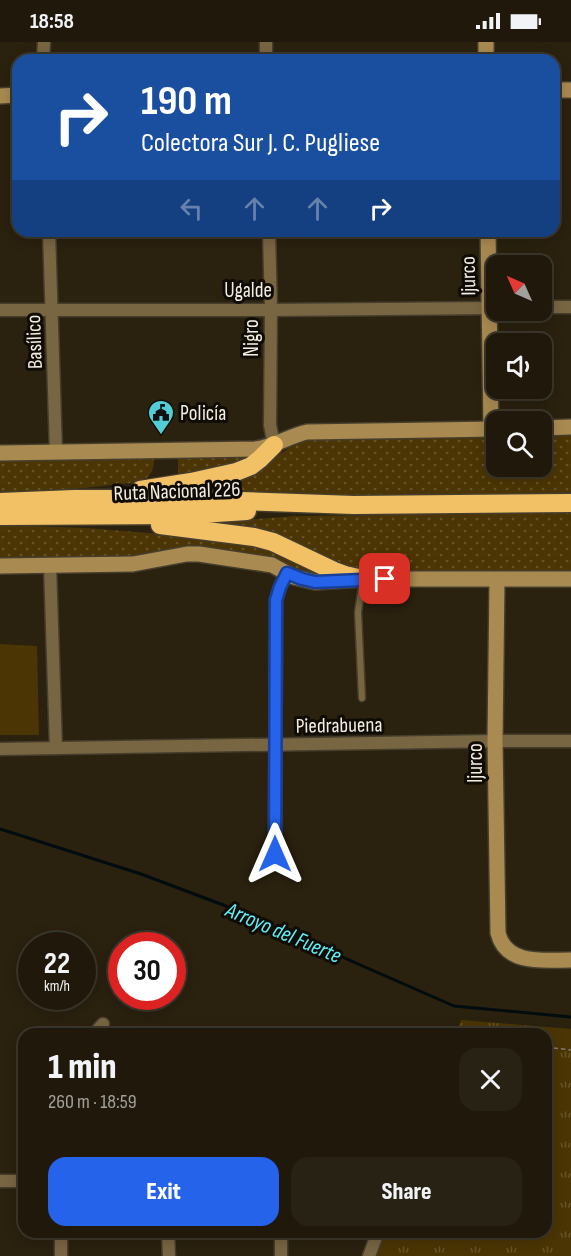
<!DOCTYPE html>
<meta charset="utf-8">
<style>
:root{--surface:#20190b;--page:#282214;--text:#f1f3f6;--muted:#a2a09d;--line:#3d382c;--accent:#2563eb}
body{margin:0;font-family:"Sofia Sans Condensed",sans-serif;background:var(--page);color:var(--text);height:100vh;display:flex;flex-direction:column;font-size:22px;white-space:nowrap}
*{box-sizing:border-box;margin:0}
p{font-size:20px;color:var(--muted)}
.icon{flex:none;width:33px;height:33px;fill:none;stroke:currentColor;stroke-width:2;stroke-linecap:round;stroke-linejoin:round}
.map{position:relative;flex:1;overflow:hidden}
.panel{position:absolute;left:18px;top:986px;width:534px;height:210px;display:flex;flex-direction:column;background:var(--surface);border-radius:18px;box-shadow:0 3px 15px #0003,0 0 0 2px var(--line)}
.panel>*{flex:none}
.top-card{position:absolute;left:12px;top:12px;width:548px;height:183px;border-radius:18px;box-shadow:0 3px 15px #0003,0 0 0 2px var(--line);background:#1a4fa0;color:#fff;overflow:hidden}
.needle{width:39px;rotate:315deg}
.tools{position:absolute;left:486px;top:213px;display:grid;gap:12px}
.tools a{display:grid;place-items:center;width:66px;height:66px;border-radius:12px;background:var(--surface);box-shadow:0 3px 15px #0003,0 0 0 2px var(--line);font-size:30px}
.speed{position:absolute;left:18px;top:890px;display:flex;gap:12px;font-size:30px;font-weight:700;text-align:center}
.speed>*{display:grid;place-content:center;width:78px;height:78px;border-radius:50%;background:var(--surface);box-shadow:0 3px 15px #0003,0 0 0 2px var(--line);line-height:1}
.speed small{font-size:15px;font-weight:400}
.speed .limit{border:9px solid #d22;background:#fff;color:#111}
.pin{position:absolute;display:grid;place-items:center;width:51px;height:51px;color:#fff;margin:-26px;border-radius:12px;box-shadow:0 3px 9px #0006}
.me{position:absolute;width:66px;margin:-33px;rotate:0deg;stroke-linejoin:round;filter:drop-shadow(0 0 4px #0008)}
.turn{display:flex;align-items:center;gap:21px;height:126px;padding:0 30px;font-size:27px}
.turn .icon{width:78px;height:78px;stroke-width:2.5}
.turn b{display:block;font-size:42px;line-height:51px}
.lanes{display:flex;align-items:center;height:57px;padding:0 30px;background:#0003;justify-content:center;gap:30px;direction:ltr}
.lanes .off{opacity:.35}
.round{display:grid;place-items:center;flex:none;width:63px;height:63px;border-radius:18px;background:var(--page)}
.head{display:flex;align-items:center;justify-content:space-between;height:102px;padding:0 30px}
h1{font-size:36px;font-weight:800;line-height:45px}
.button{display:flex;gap:12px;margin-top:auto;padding:12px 30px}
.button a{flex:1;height:69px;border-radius:18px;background:var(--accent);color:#fff;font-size:24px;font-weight:800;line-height:69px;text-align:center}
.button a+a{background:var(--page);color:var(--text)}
.status{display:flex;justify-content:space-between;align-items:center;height:42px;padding:0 30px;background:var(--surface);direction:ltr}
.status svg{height:16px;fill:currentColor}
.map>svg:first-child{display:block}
</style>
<div class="status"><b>18:58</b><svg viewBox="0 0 49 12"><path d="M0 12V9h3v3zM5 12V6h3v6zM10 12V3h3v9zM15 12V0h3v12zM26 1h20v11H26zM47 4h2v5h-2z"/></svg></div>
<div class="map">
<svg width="571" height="1214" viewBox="0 0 571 1214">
<defs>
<pattern id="grass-dots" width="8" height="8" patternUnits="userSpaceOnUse" patternTransform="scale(1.5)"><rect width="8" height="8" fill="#4b3504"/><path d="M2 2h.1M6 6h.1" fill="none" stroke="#665328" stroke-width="1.8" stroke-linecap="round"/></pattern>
<pattern id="park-tufts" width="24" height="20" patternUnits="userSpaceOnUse" patternTransform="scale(1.5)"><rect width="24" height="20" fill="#4b3504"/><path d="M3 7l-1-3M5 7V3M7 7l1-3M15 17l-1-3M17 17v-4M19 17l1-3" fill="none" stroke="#665328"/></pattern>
</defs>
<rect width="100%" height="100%" fill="#2a210f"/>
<!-- grass -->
<g fill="url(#grass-dots)">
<path d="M542,393H571V454L324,455L175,449L258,428L293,403L306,397L496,394V424H542Z"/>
<path d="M251,414L252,418L178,436V416Z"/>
<path d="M154,416C154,429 151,434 140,440L83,446L0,451V417Z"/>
<path d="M571,471V533H375L190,482L296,474Z"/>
<path d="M0,483L86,486L237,498L254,501L322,530L318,535L294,528L286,522L273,516L198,507L140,516L0,518Z"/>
</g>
<!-- park -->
<path fill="url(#park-tufts)" d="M461,978L571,987V1214H375L384,1190H546V992L456,991Z"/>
<!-- pitch -->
<path fill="#4b3504" d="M0,602L37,604L39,693H0Z"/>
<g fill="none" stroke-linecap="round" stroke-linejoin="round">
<!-- stream -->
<path stroke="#000c0d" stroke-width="3" d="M0,787L141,832L226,864L454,964L571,975"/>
<defs>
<path id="lane" d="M362,656L358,570L363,538"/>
<g id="street">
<path d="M266,0V18"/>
<path d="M43,18L44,0"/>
<path d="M49,189L56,410"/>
<path d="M269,189L271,268L270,383L274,403"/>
<path d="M542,265H571"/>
<path d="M0,268H271L496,266"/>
<path d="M50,524L56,706"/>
<path d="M0,707L495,699H571"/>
<path d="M275,812L276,558L280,545L287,531"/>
<path d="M94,992L103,982"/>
<path d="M0,1139H24"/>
<path d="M61,1190V1214"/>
<path d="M168,1190L169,1214"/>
<path d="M281,1190V1214"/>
<path d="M369,1214L378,1190"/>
</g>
<g id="secondary">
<path d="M486,0V18"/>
<path d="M554,48H571"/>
<path d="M0,54L18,53"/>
<path d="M488,189L491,387"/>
<path d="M542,386L571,385"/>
<path d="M0,411L255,407C274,405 289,394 307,390L496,387"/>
<path d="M0,524L133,522L187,512H199L272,523L294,535L315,540L363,537H571"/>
<path d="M497,538L495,699L498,891C506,924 545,918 571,918"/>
</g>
<g id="highway">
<path d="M140,448L191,440L236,430L251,424L260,417L274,403"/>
<path d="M0,460L74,457H184L354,463L571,461"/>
<path d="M0,474L185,473L247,469"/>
<path d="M160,483L254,495L273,500L334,529L345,533L363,537"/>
</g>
</defs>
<!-- lane casing -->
<use href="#lane" stroke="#463e2d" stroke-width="9"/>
<!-- street casing -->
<use href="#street" stroke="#463e2d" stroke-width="15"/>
<!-- secondary casing -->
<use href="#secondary" stroke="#463e2d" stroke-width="18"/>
<!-- highway casing -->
<use href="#highway" stroke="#463e2d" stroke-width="21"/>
<!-- path -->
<path stroke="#837b6c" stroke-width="1.5" stroke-dasharray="4.5 3" stroke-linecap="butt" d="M546,1005L571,1008"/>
<!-- lane -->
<use href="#lane" stroke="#786542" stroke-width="6"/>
<!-- street -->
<use href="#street" stroke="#786542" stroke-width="12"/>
<!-- secondary -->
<use href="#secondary" stroke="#a98a51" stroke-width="15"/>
<!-- highway -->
<use href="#highway" stroke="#f2c165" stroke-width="18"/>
</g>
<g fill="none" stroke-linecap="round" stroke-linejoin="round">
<defs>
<path id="route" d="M275,812L276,558L280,545L287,531L302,537L315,540L385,537"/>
</defs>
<!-- route casing -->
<use href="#route" stroke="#184099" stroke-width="15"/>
<!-- route -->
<use href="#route" stroke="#2563eb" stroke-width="10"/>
</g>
<!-- icons -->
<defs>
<symbol id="civic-pin" viewBox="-11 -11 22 30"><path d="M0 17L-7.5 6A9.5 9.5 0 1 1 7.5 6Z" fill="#52ccd5" stroke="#0f0b05"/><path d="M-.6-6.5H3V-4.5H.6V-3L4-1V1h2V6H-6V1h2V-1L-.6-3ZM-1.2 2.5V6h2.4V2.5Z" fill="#111"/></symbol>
</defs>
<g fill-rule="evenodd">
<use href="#civic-pin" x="146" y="356" width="30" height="40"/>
</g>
<g text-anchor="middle" stroke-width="6" stroke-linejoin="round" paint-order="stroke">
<!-- street labels -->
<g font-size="21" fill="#f4ede2" stroke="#0f0b05">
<text transform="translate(468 234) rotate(-91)" y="7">Ijurco</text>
<text x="248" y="255">Ugalde</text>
<text transform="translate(251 296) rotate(-90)" y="7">Nigro</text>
<text transform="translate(34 300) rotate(-92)" y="7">Basílico</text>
<text transform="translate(177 449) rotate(-2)" y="7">Ruta Nacional 226</text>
<text transform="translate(339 683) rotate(-1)" y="7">Piedrabuena</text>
<text transform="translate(475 721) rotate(-90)" y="7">Ijurco</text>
</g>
<!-- poi labels -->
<g font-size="21" fill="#f4ede2" stroke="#0f0b05" text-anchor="start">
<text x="180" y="378">Policía</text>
</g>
<!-- water labels -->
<g font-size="22" font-style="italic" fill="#60f0fb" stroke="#0f0b05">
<text transform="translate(284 890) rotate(23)" y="8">Arroyo del Fuerte</text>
</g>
</g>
</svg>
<div class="tools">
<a><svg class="needle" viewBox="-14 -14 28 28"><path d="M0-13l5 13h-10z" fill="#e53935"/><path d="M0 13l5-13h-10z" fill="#a2a09d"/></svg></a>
<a><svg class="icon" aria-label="sound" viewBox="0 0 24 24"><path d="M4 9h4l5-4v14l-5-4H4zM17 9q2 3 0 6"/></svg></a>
<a><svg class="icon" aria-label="search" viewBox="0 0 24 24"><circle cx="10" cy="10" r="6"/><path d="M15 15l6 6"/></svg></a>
</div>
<div class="speed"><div>22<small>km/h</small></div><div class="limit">30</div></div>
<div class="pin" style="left:385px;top:537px;background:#d93025"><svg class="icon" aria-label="arrive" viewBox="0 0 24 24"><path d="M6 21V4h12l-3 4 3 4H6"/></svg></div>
<svg class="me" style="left:275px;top:812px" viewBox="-20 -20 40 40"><path d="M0-17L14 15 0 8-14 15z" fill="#2563eb" stroke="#fff" stroke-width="4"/></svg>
<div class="top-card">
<div class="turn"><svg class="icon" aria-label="right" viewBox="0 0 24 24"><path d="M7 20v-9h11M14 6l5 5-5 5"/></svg><div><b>190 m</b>Colectora Sur J. C. Pugliese</div></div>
<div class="lanes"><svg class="icon off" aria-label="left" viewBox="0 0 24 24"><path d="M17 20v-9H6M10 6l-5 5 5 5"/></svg><svg class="icon off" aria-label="ahead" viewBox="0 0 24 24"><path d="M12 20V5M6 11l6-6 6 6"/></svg><svg class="icon off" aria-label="ahead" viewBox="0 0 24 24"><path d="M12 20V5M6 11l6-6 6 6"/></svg><svg class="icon" aria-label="right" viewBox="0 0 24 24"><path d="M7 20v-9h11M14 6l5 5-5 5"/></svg></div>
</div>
<section class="panel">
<div class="head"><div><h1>1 min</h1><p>260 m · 18:59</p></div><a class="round"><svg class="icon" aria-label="close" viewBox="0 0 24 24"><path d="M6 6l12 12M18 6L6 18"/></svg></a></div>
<div class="button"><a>Exit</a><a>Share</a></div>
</section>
</div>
